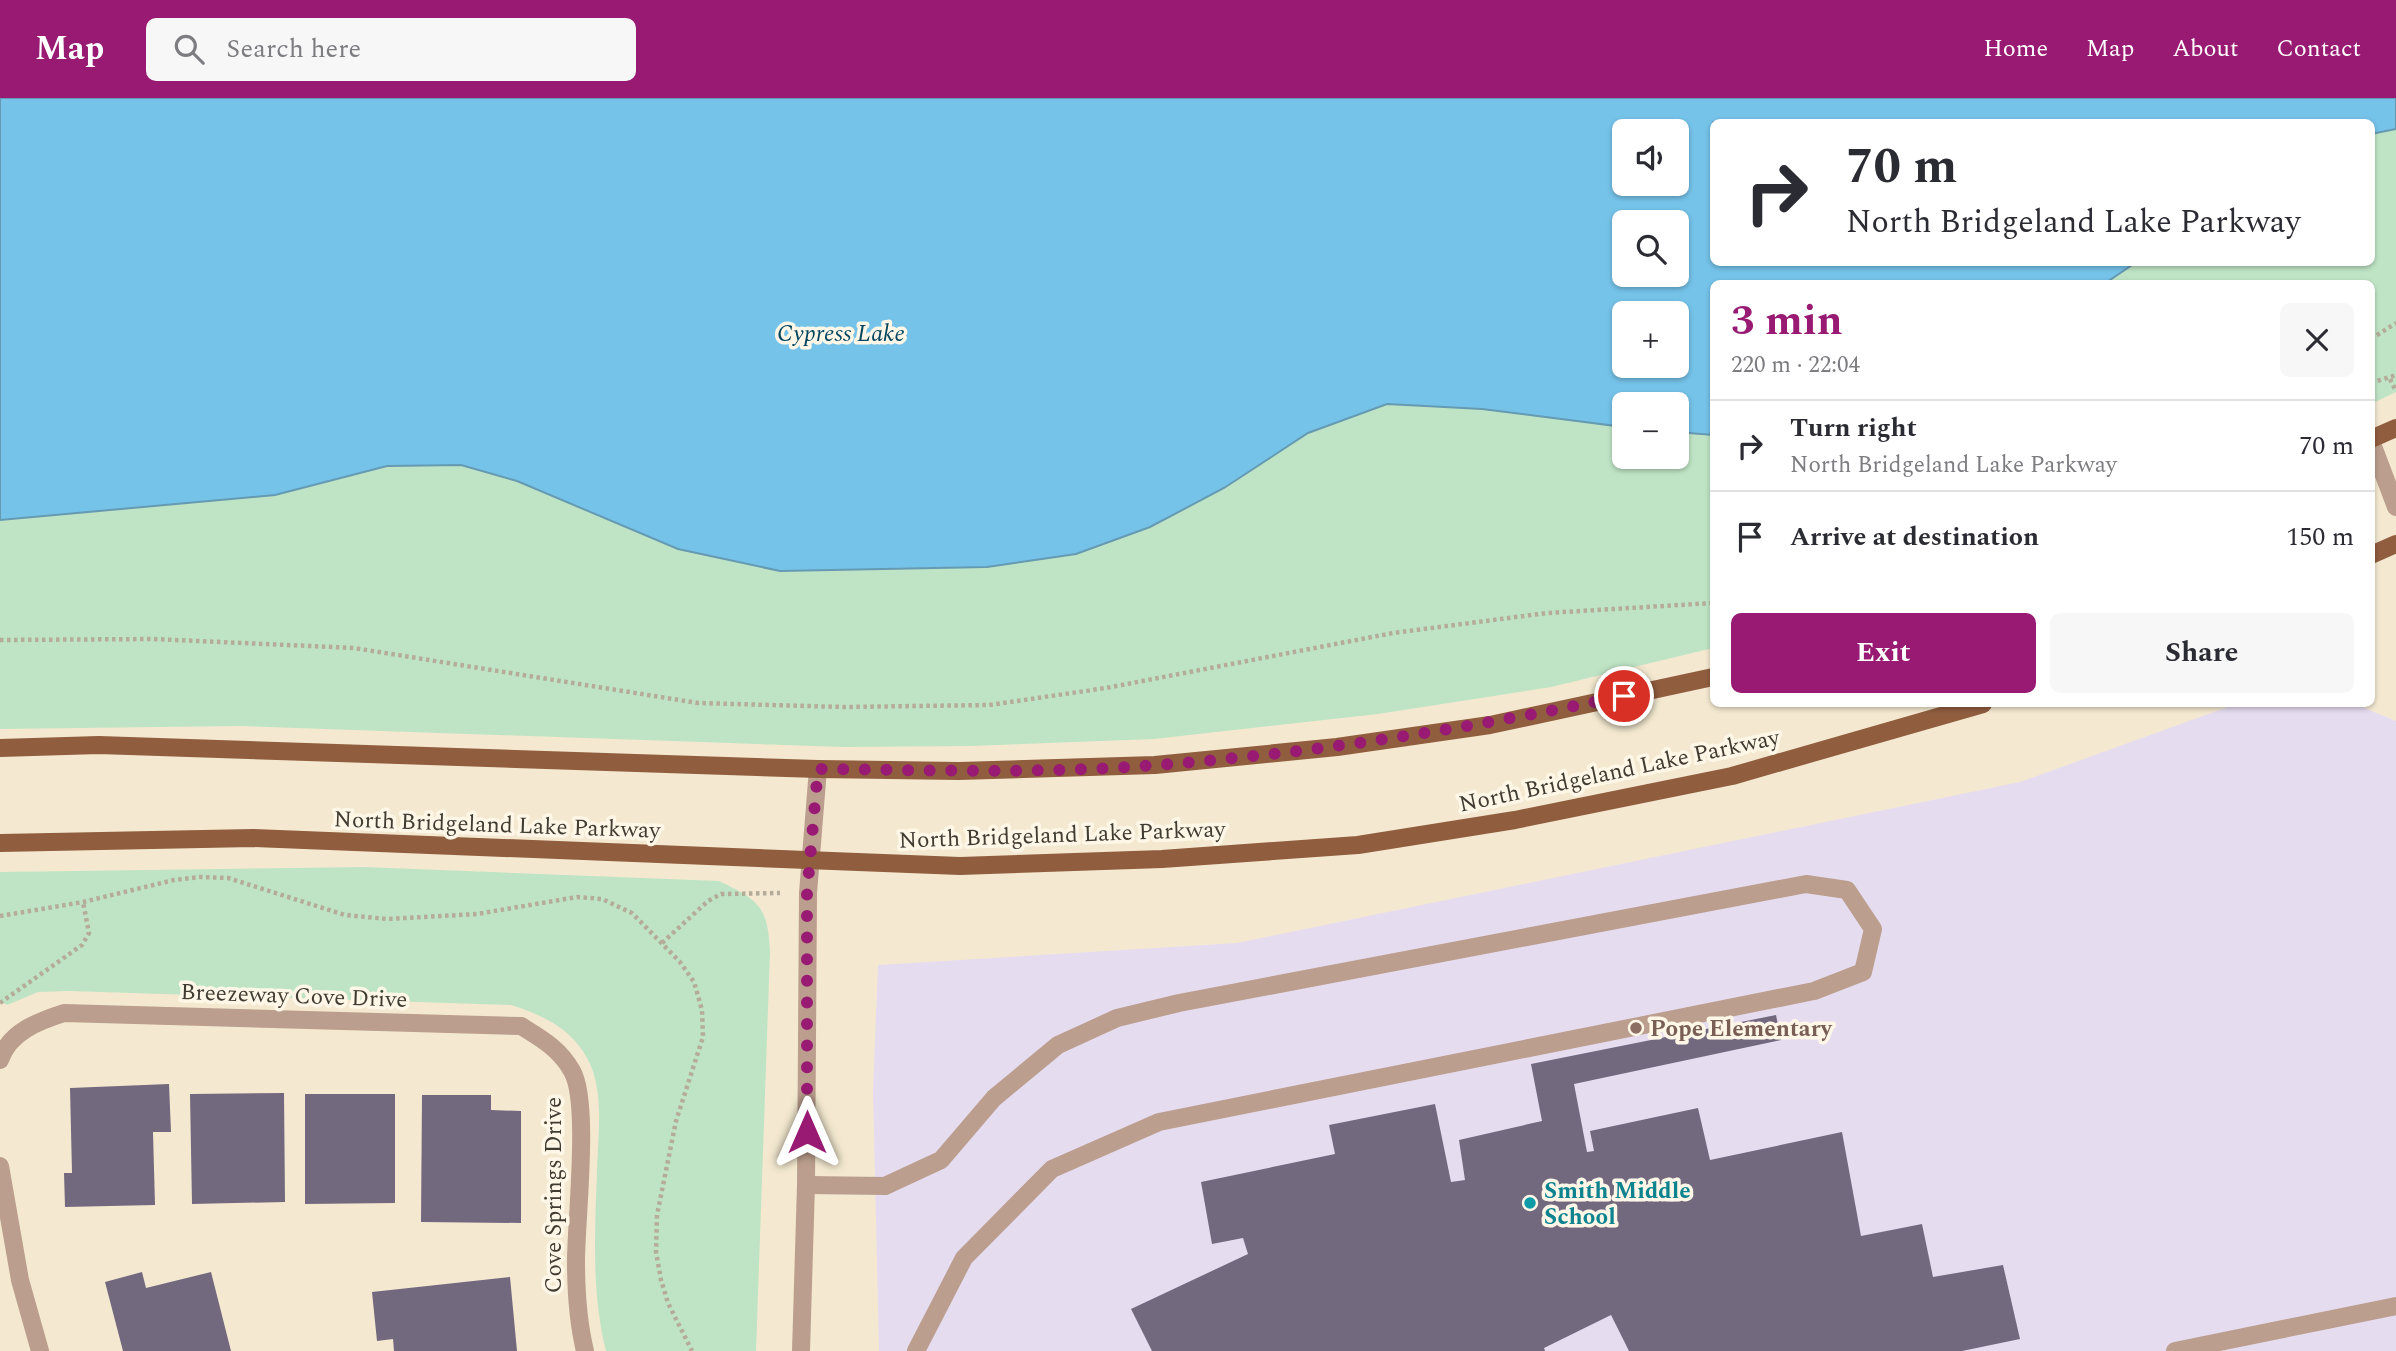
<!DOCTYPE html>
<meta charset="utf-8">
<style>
:root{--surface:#fff;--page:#f7f7f7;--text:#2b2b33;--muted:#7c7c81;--line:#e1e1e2;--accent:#981a72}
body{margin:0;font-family:Spectral,serif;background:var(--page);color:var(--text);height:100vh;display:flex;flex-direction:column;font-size:26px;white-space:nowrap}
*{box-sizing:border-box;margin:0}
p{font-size:23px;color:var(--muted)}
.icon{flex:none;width:38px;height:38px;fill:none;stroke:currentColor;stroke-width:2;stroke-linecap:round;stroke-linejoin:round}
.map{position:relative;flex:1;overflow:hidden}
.drawer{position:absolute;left:1710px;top:182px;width:665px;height:427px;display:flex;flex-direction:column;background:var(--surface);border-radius:10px;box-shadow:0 2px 5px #0004}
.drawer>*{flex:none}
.guide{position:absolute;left:1710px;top:21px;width:665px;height:147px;border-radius:10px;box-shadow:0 2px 5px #0004;background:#fff;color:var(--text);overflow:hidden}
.tools{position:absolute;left:1612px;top:21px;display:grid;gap:14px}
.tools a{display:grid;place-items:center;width:77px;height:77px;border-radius:10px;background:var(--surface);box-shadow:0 2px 5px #0004;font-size:35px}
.pin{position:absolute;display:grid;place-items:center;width:60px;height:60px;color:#fff;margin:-30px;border:4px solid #fff;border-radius:50%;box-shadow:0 2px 7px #0007}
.me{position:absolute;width:77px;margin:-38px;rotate:0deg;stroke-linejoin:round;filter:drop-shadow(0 0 5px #0008)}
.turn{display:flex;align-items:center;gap:24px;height:147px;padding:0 21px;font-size:32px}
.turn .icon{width:91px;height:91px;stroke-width:2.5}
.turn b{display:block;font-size:49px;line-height:60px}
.round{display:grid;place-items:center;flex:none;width:74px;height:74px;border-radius:10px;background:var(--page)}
.headline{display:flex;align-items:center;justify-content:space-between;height:119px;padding:0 21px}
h1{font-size:42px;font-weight:700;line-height:52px;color:var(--accent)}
.primary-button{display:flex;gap:14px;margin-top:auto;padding:14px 21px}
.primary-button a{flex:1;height:80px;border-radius:10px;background:var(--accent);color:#fff;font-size:28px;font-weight:700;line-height:80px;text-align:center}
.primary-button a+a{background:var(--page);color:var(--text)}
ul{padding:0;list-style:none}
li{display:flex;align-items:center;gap:21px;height:91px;padding:0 21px;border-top:2px solid var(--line)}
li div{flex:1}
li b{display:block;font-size:26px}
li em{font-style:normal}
header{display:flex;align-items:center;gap:42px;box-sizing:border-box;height:98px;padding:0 35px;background:var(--accent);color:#fff}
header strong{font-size:33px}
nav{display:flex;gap:38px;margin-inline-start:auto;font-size:24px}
.search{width:490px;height:63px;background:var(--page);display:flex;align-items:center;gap:18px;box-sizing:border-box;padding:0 24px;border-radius:10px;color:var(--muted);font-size:26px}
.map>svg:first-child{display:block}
</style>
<header>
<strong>Map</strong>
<div class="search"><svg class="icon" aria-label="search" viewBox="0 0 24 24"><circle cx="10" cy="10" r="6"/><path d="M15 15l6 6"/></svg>Search here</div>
<nav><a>Home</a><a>Map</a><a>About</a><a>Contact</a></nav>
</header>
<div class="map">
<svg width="2396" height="1253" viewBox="0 0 2396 1253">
<rect width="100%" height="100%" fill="#f4e9d0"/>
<!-- education -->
<path fill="#e6dcf0" d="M2236,606H2355L2396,623V1253H879L873,993L878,867L1237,845L2020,684Z"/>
<!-- green -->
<g fill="#bfe4c5">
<path d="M2396,31V294L2371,306V186H2104L2135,165L2371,164V36Z"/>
<path d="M1387,306L1482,311L1624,329V359H1676L1677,334L1713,337V550L1551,589L1378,616L1154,641L971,648L844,649L240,628L0,631V422L275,397L387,368L461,367L517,383L678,450L780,473L987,469L1224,390L1308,335Z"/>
<path d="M364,769L719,783C758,802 768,807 770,854L756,1253H606C591,1194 595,1132 597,1072C598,1037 604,998 590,966C575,932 543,917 511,907L69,893L38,894L7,907L0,903V774Z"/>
</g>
<!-- water -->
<path fill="#75c3e9" stroke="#659ab2" stroke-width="2" fill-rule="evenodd" d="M0,0H2396V31L2371,36V24H1713V164L2135,165L2104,186H1713V337L1677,334L1676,306H1624V329L1482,311L1387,306L1308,335L1224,390L1150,429L1076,456L987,469L780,473L678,451L517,383L461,367L387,368L275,397L0,422ZM1624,33H1676V86H1624ZM1624,124H1676V177H1624ZM1624,215H1676V268H1624Z"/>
<!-- building -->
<g fill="#72697f">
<path d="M1776,917L1781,942L1574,986L1587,1054L1594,1053L1590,1033L1698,1010L1710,1062L1842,1034L1861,1138L1922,1126L1933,1179L2003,1167L2020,1241L1962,1253H1629L1611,1217L1544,1250L1545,1253H1152L1131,1211L1248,1156L1243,1140L1212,1146L1201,1084L1335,1056L1329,1027L1435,1006L1451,1084L1465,1082L1459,1042L1542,1023L1531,966Z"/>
<path d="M169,986L171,1034H153L155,1107L65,1109L64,1075H72L70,990Z"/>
<path d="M284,995L285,1104L192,1106L190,996Z"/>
<path d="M305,996H395V1105L305,1106Z"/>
<path d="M422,997H491V1012L521,1013V1125L421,1124Z"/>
<path d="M142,1174L146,1190L211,1174L231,1253H123L105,1184Z"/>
<path d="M510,1179L517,1253H394L393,1241L377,1243L372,1194Z"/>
</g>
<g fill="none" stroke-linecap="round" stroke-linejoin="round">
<!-- path -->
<g stroke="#b4ab98" stroke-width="4.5" stroke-dasharray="3.5 3.5" stroke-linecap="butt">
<path d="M2371,241L2396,225"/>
<path d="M2390,281L2396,293"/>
<path d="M2371,285L2396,277"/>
<path d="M0,542L153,541L354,550L698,605L844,609L989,607L1106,590L1393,535L1547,515L1713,505"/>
<path d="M0,818L83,804L174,782L200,779L228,780L345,817L387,821L477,816L577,799L602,801L632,815L680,864L694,884L702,912L703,939L676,1023L657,1117L656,1154L661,1182L668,1205L692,1253"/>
<path d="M662,845L708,803L721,796L780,795"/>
<path d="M0,905L82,847L89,835L83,804"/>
</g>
<!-- minor -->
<g stroke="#bb9e8d" stroke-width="18">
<path d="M2371,343L2396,409"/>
<path d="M0,962C9,934 39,923 64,915L521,928C542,941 560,951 572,973C590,1004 576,1122 576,1163C576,1193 578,1224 585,1253"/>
<path d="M0,1068L20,1182L40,1253"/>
<path d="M806,1087L885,1088L941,1062L994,1000L1058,947L1117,920L1179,905L1806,786L1847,792L1873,831L1863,874L1814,893L1159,1024L1052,1071L964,1160L916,1253"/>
<path d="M801,1253L806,1087L808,795L818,671"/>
<path d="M2175,1253L2396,1208"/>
</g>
<!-- major -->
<g stroke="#905d3f" stroke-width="18">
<path d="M2371,341L2396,330"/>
<path d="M2371,457L2396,446"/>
<path d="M0,650L99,647L818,671L959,673L1155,667L1337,649L1490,627L1713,579"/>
<path d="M0,745L253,740L960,768L1162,761L1358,747L1515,722L1732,678L1983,606"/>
</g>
</g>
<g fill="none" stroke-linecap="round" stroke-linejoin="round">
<!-- route -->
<path stroke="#981a72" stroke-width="12" stroke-dasharray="0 21.6" d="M807,1034V795L818,671C930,672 1045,676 1157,667C1315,655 1470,630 1624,598"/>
</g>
<!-- markers -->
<circle fill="#8d6e63" stroke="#fef7e8" stroke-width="2.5" cx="1636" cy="930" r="7"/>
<circle fill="#0f9aa8" stroke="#fef7e8" stroke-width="2.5" cx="1530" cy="1105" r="7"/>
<g text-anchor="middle" stroke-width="7" stroke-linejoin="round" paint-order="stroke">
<!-- street labels -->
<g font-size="23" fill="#413c32" stroke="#fef7e8">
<text transform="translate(1619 672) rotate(-12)" y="8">North Bridgeland Lake Parkway</text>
<text transform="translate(497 726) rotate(2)" y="8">North Bridgeland Lake Parkway</text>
<text transform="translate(1062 736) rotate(-2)" y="8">North Bridgeland Lake Parkway</text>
<text transform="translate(294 897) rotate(2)" y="8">Breezeway Cove Drive</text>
<text transform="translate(553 1097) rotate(-90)" y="8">Cove Springs Drive</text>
</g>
<!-- education labels -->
<g font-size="23" font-weight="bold" fill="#785e54" stroke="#fef7e8" text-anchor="start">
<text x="1650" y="938">Pope Elementary</text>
</g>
<!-- culture labels -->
<g font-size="23" font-weight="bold" fill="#0d838f" stroke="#fef7e8" text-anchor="start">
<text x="1544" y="1100">Smith Middle<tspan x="1544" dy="26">School</tspan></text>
</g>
<!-- water labels -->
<g font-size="24" font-style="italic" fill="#00455f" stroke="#fef7e8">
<text x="841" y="243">Cypress Lake</text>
</g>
</g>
</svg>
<div class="tools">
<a><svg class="icon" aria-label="sound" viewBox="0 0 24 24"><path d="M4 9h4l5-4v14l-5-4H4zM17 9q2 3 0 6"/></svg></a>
<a><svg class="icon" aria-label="search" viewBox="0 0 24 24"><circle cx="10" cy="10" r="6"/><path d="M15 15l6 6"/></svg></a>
<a>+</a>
<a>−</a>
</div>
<div class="pin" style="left:1624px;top:598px;background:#d93025"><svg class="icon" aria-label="arrive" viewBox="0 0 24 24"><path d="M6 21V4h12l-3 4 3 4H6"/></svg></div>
<svg class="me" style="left:807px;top:1034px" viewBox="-20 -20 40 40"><path d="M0-17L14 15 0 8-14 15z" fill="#981a72" stroke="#fff" stroke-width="4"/></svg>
<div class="guide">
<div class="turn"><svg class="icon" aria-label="right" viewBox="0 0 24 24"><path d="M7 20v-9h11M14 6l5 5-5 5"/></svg><div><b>70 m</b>North Bridgeland Lake Parkway</div></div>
</div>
<section class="drawer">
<div class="headline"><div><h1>3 min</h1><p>220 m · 22:04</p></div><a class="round"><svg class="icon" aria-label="close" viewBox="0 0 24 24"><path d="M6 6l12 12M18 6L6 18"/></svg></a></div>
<ul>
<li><svg class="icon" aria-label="right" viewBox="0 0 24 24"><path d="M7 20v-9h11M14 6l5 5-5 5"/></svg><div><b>Turn right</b><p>North Bridgeland Lake Parkway</p></div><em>70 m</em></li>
<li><svg class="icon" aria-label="arrive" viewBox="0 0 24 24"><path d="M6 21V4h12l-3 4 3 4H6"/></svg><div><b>Arrive at destination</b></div><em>150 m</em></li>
</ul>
<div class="primary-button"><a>Exit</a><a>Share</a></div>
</section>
</div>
